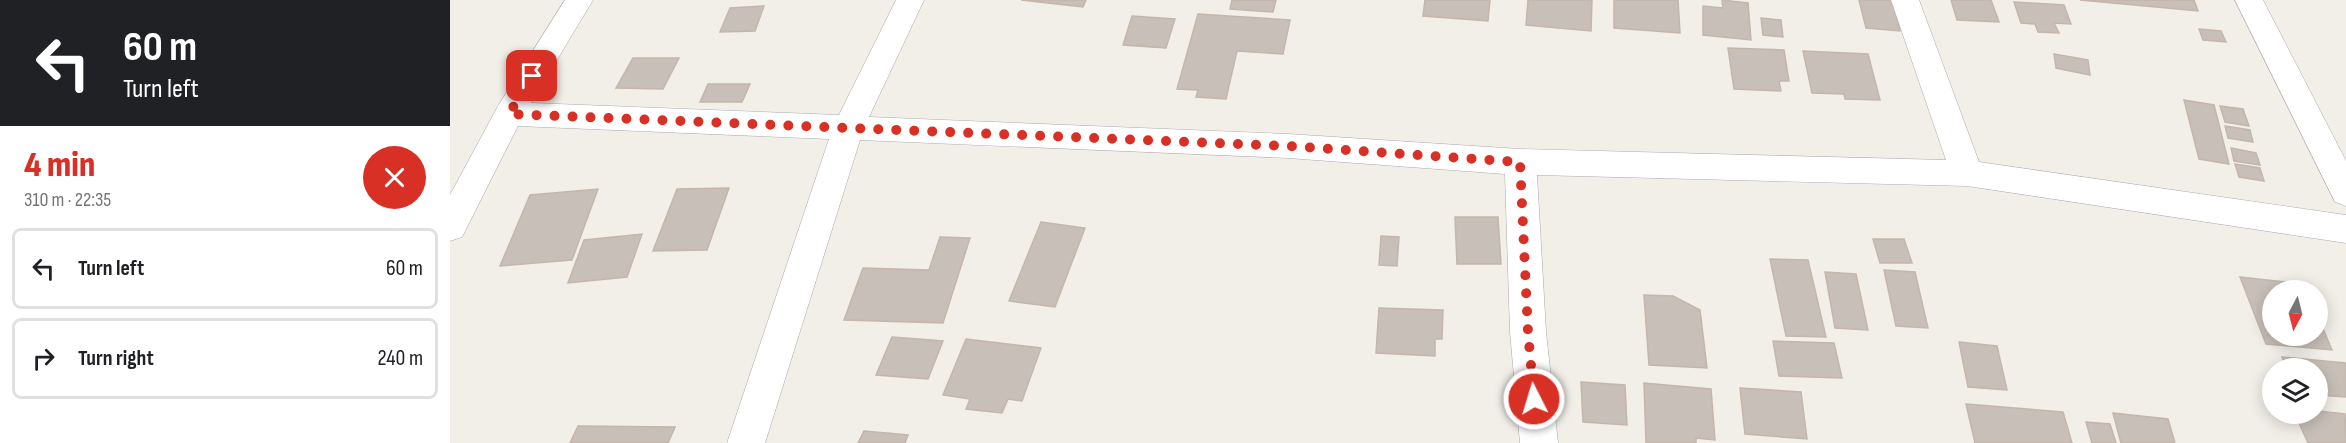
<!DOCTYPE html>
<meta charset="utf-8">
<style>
:root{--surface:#fff;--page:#f2f2f2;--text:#202124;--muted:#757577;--line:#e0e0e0;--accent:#d93025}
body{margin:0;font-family:"Sofia Sans Condensed",sans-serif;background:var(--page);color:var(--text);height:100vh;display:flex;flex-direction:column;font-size:22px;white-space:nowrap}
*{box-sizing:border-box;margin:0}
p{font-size:20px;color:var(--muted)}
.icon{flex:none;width:33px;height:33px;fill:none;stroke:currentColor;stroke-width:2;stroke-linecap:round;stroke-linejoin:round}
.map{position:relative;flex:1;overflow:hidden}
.details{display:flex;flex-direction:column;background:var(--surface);width:450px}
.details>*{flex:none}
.top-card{background:#202124;color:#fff;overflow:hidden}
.needle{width:39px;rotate:187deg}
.fabs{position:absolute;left:1812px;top:280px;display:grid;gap:12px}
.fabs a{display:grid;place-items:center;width:66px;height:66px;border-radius:50%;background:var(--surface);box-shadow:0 3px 15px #0003;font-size:30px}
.pin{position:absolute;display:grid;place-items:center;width:51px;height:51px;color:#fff;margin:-26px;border-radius:12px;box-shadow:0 3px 9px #0006}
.me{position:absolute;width:66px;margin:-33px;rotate:355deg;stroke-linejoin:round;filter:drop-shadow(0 0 4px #0008)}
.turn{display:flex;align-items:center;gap:21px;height:126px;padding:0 24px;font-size:27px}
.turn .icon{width:78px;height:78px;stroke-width:2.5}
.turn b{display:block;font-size:42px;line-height:51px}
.round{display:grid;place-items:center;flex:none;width:63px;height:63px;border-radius:32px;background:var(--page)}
.headline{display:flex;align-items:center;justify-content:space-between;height:102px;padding:0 24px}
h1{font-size:36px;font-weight:800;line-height:45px;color:var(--accent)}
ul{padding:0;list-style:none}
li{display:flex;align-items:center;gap:18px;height:81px;margin:0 12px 9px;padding:0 12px;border:3px solid var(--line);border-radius:9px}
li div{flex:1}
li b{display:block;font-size:22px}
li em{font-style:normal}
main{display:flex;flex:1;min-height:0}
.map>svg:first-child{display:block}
</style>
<main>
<section class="details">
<div class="top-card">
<div class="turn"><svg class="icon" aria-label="left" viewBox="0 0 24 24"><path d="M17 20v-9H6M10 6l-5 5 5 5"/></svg><div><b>60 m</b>Turn left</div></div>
</div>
<div class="headline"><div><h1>4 min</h1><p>310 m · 22:35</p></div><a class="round" style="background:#d93025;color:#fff"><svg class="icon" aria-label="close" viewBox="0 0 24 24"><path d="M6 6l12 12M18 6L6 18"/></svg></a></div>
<ul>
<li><svg class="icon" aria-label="left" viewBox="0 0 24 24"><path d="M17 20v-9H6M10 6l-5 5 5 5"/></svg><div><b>Turn left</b></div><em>60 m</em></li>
<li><svg class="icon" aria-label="right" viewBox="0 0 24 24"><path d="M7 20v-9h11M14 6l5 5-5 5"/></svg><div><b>Turn right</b></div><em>240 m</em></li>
</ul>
</section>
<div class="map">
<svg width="1896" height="443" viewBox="0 0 1896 443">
<rect width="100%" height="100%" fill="#f2efe9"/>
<!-- building -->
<g fill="#c7bfb8" stroke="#c4b6ab" stroke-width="1.5">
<path d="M571,0H636L633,7Z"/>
<path d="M782,0H826L823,12L780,9Z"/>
<path d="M975,0H1040L1038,21L973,16Z"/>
<path d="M1078,0H1142L1141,31L1076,25Z"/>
<path d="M1164,0H1228L1230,33L1164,28Z"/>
<path d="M1272,0L1298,3L1301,40L1253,35V6L1273,8Z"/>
<path d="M1409,0H1443L1450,31L1416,28Z"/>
<path d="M1501,0H1541L1549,22L1507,20Z"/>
<path d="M1630,0H1744L1748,11Z"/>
<path d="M1564,2L1614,5L1621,24L1604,23L1609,33L1588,32L1585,24L1571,23Z"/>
<path d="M314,6L305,31L270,32L280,8Z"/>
<path d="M748,14L840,20L833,54L787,51L776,99L746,97L748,90L727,89Z"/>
<path d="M682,16L725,19L716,48L673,45Z"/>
<path d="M1311,18L1331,20L1333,37L1313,35Z"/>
<path d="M1749,29L1771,31L1776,42L1753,40Z"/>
<path d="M1278,48L1334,50L1339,81H1329L1331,91L1284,89Z"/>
<path d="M1353,51L1418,54L1430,100L1395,99L1394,94L1362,93Z"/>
<path d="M1604,54L1638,60L1640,75L1606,68Z"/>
<path d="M183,58H229L213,89L166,88Z"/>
<path d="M258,84H300L292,102H250Z"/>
<path d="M1734,100L1764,105L1779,164L1749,159Z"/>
<path d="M1770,106L1793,109L1799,126L1775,122Z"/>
<path d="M1775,126L1800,130L1803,142L1778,138Z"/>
<path d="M1781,148L1806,153L1810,165L1784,161Z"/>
<path d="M1785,164L1810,168L1814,181L1789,177Z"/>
<path d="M279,188L257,250L203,251L227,189Z"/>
<path d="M148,189L122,260L50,266L80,195Z"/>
<path d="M1005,217H1048L1051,264H1007Z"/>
<path d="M591,222L635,228L605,307L559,301Z"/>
<path d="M192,234L177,277L118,283L134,240Z"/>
<path d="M931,236L949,237L947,266L929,265Z"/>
<path d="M490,237L520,238L493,323L394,320L413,268L479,270Z"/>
<path d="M1423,239H1454L1462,263H1430Z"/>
<path d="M1320,259L1358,260L1376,337L1336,336Z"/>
<path d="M1434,270L1465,272L1478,328L1446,326Z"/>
<path d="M1375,272L1406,274L1418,330L1385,328Z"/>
<path d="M1790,277L1853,284L1856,291H1822V336H1868V317L1882,350L1816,344Z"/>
<path d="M1194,295L1223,296L1250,310L1257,368L1199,365Z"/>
<path d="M929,308L993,310L992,339H985V356L926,353Z"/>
<path d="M442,337L493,341L478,379L426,375Z"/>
<path d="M516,339L591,348L572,401L558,399L552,413L516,409L520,399L493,395Z"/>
<path d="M1323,341L1384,343L1392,378L1329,376Z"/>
<path d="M1509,342L1547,346L1557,390L1518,387Z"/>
<path d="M1832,357L1896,363V397L1868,395V369H1837Z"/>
<path d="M1131,382L1175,385L1177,425L1133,422Z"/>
<path d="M1194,383L1261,389L1265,440L1246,438V443H1196Z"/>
<path d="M1290,388L1351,392L1357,439L1295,434Z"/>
<path d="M1516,404L1613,412L1622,443H1525Z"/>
<path d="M1868,411L1895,414L1896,443H1858L1845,414H1868Z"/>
<path d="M1663,413L1718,419L1725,443H1671Z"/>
<path d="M1636,422L1660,424L1666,443H1642Z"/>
<path d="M128,426L225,427L218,443H120Z"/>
<path d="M414,431L458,435L455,443H408Z"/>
</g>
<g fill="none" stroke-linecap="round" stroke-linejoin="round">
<defs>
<g id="minor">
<path d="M115,0H143L81,103L389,115L446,0H474L419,117L838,134L1070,149L1496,160L1441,0H1469L1529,162L1896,215V243L1517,186L1087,175L1096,332L1108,443H1070L1060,332L1055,174L838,158L410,140L315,443H277L379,139L68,126L12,237L0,241V195L48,106Z"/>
<path d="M1785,0H1813L1896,161V206L1885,202Z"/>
</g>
</defs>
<!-- minor casing -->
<use href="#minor" stroke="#a9a9a9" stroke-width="1"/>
<!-- minor -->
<use href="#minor" fill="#fff" fill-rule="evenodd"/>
</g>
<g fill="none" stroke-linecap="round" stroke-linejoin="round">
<!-- route -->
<path stroke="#d93025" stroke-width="10" stroke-dasharray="0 18" d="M82,76L59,114L838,146L1070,162L1078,332L1084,399"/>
</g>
</svg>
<div class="fabs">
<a><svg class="needle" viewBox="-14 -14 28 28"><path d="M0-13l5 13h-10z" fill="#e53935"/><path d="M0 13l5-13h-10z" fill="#757577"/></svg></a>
<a><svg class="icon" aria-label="layers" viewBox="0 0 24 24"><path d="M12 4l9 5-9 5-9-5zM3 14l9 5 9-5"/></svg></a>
</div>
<div class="pin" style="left:82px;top:76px;background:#d93025"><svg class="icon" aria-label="arrive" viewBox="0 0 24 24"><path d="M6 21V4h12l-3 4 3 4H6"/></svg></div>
<svg class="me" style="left:1084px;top:399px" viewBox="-20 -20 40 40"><circle r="17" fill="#d93025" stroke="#fff" stroke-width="3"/><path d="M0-11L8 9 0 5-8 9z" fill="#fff"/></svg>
</div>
</main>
